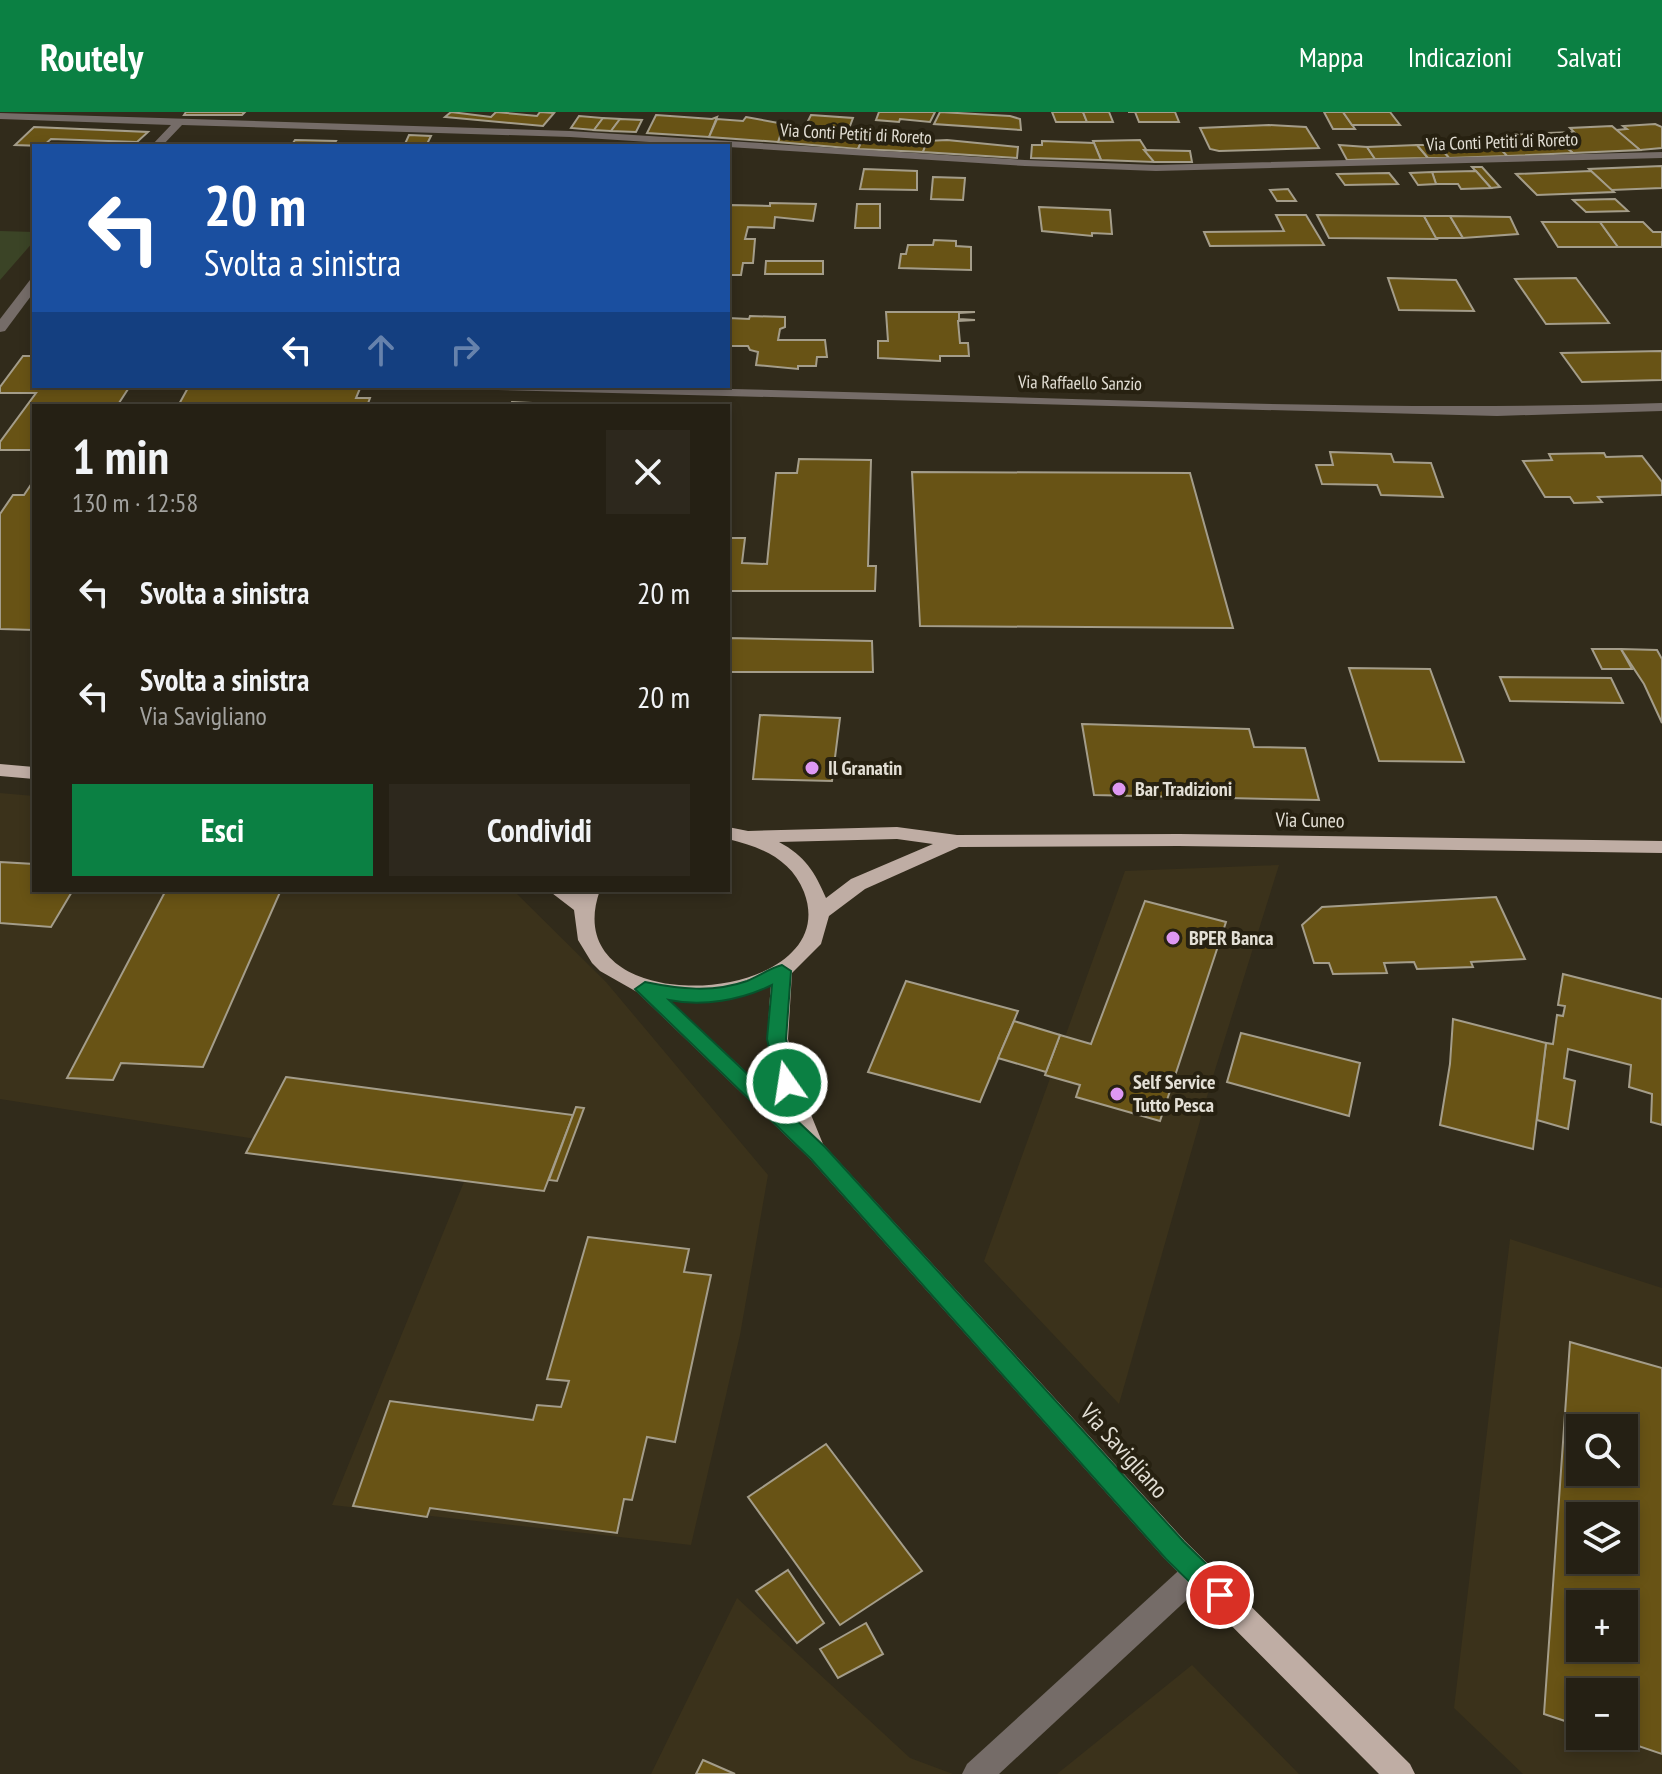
<!DOCTYPE html>
<html lang="it">
<meta charset="utf-8">
<style>
:root{--surface:#252014;--page:#2d281d;--text:#f1f3f6;--muted:#a3a3a0;--line:#423e34;--accent:#0b8043}
body{margin:0;font-family:"PT Sans Narrow",sans-serif;background:var(--page);color:var(--text);height:100vh;display:flex;flex-direction:column;font-size:30px;white-space:nowrap}
*{box-sizing:border-box;margin:0}
p{font-size:26px;color:var(--muted)}
.icon{flex:none;width:44px;height:44px;fill:none;stroke:currentColor;stroke-width:2;stroke-linecap:round;stroke-linejoin:round}
.map{position:relative;flex:1;overflow:hidden}
.panel{position:absolute;left:32px;top:292px;width:698px;height:488px;display:flex;flex-direction:column;background:var(--surface);border-radius:0px;box-shadow:0 4px 12px #0003,0 0 0 2px var(--line)}
.panel>*{flex:none}
.top-card{position:absolute;left:32px;top:32px;width:698px;height:244px;border-radius:0px;box-shadow:0 4px 12px #0003,0 0 0 2px var(--line);background:#1a4fa0;color:#fff;overflow:hidden}
.controls{position:absolute;left:1566px;top:1302px;display:grid;gap:16px}
.controls a{display:grid;place-items:center;width:72px;height:72px;border-radius:0px;background:var(--surface);box-shadow:0 4px 12px #0003,0 0 0 2px var(--line);font-size:40px}
.pin{position:absolute;display:grid;place-items:center;width:68px;height:68px;color:#fff;margin:-34px;border:4px solid #fff;border-radius:50%;box-shadow:0 2px 8px #0007}
.me{position:absolute;width:88px;margin:-44px;rotate:347deg;stroke-linejoin:round;filter:drop-shadow(0 0 6px #0008)}
.turn{display:flex;align-items:center;gap:28px;height:168px;padding:0 40px;font-size:36px}
.turn .icon{width:104px;height:104px;stroke-width:2.5}
.turn b{display:block;font-size:56px;line-height:68px}
.lanes{display:flex;align-items:center;height:76px;padding:0 40px;background:#0003;justify-content:center;gap:40px;direction:ltr}
.lanes .off{opacity:.35}
.round{display:grid;place-items:center;flex:none;width:84px;height:84px;border-radius:0px;background:var(--page)}
.overview{display:flex;align-items:center;justify-content:space-between;height:136px;padding:0 40px}
h1{font-size:48px;font-weight:800;line-height:60px}
.primary-button{display:flex;gap:16px;margin-top:auto;padding:16px 40px}
.primary-button a{flex:1;height:92px;border-radius:0px;background:var(--accent);color:#fff;font-size:32px;font-weight:800;line-height:92px;text-align:center}
.primary-button a+a{background:var(--page);color:var(--text)}
ul{padding:0;list-style:none}
li{display:flex;align-items:center;gap:24px;height:104px;padding:0 40px}
li div{flex:1}
li b{display:block;font-size:30px}
li em{font-style:normal}
header{display:flex;align-items:center;gap:48px;box-sizing:border-box;height:112px;padding:0 40px;background:var(--accent);color:#fff}
header strong{font-size:38px}
nav{display:flex;gap:44px;margin-inline-start:auto;font-size:28px}
.map>svg:first-child{display:block}
</style>
<header>
<strong>Routely</strong>
<nav><a>Mappa</a><a>Indicazioni</a><a>Salvati</a></nav>
</header>
<div class="map">
<svg width="1662" height="1662" viewBox="0 0 1662 1662">
<rect width="100%" height="100%" fill="#312b1b"/>
<!-- built -->
<g fill="#3b321b" fill-rule="evenodd">
<path d="M0,681L34,684V778H513L606,870L768,1063L740,1223L691,1433L332,1393L468,1060L0,987Z"/>
<path d="M1279,753L1210,974L1119,1292L984,1149L1125,759Z"/>
<path d="M1510,1127L1662,1176V1662H1523L1454,1596ZM1580,1316H1624V1360H1580ZM1580,1404H1624V1448H1580ZM1580,1492H1624V1536H1580ZM1580,1580H1624V1624H1580Z"/>
<path d="M737,1486L910,1646L953,1662H651Z"/>
<path d="M1192,1553L1299,1662H1057Z"/>
</g>
<!-- green -->
<path fill="#3b4426" d="M0,119L34,120V129L0,168Z"/>
<!-- building -->
<g fill="#685315" stroke="#a49d8a" stroke-width="2" fill-rule="evenodd">
<path d="M186,0H245L242,3H184Z"/>
<path d="M451,0L491,5L496,0L537,4L540,0L554,1L543,14L445,5Z"/>
<path d="M879,0H935L930,10L900,7L899,10L876,8Z"/>
<path d="M940,0L1010,4L1020,7L1021,18L934,12Z"/>
<path d="M1052,0H1083L1087,10H1056Z"/>
<path d="M1083,0H1109L1113,10H1087Z"/>
<path d="M1128,0H1175L1179,10H1139L1135,0Z"/>
<path d="M1324,0H1343L1355,17H1333Z"/>
<path d="M1343,0H1390L1400,13H1352Z"/>
<path d="M656,3L712,7L717,5L709,25L647,21Z"/>
<path d="M811,3L853,6L847,22L865,21L858,37L778,30L783,14L805,15Z"/>
<path d="M579,4L603,6L594,18L571,16Z"/>
<path d="M746,5L784,12L778,30L709,25L717,7L743,9Z"/>
<path d="M603,6L620,7L611,19L594,18Z"/>
<path d="M620,7L642,8L636,20L611,19Z"/>
<path d="M1655,12L1662,15V36L1640,38L1616,18L1627,17L1623,14Z"/>
<path d="M1269,13L1306,15L1319,36L1219,39L1210,37L1200,16Z"/>
<path d="M1612,14L1640,38L1573,41L1550,21L1574,20L1570,16Z"/>
<path d="M34,15L148,20L137,30L51,27L43,34L15,33Z"/>
<path d="M1532,22L1545,29H1558L1573,41L1507,44L1495,31L1514,30L1508,23Z"/>
<path d="M409,23L431,24L426,34H404Z"/>
<path d="M890,23L889,26L927,29L923,40L858,37L864,24Z"/>
<path d="M295,28L336,29L333,34H291Z"/>
<path d="M947,28L1018,35L1017,46L923,40L927,29Z"/>
<path d="M1140,28L1154,50L1101,48L1093,29Z"/>
<path d="M1042,29L1094,31L1101,48L1031,46L1032,33H1042Z"/>
<path d="M1495,31L1507,44L1449,46L1438,33Z"/>
<path d="M1339,33L1367,35L1375,47L1347,48Z"/>
<path d="M1417,33L1428,46L1375,47L1367,35Z"/>
<path d="M1417,33H1438L1449,46H1428Z"/>
<path d="M1144,38L1190,39L1192,50H1154Z"/>
<path d="M1662,54V76L1611,78L1589,57Z"/>
<path d="M1472,55H1482L1500,75L1491,76Z"/>
<path d="M864,57L917,59V78L860,77Z"/>
<path d="M1476,59L1491,76L1461,77L1458,72H1436L1432,60Z"/>
<path d="M1591,59L1614,80L1537,83L1516,62Z"/>
<path d="M1432,60L1436,72L1418,73L1410,61Z"/>
<path d="M1389,61L1398,72L1345,73L1337,62Z"/>
<path d="M933,65L965,66L963,88L931,87Z"/>
<path d="M1288,77L1296,89H1277L1270,78Z"/>
<path d="M1615,87L1628,99L1586,100L1573,88Z"/>
<path d="M770,91L816,92L813,109L775,105L774,116L748,115L745,127H755L753,151H743L741,163H728V102L731,93L770,94Z"/>
<path d="M857,92H880V116H855Z"/>
<path d="M1039,95L1110,98L1112,122L1092,121V124L1042,119Z"/>
<path d="M1276,103H1306L1324,133L1210,134L1204,120L1284,119Z"/>
<path d="M1317,103L1424,104L1437,127L1329,126Z"/>
<path d="M1424,104H1450L1463,126H1436Z"/>
<path d="M1450,104L1510,105L1518,122L1463,126Z"/>
<path d="M1542,110H1600L1618,135H1558Z"/>
<path d="M1600,110H1643L1653,120H1662V135H1618Z"/>
<path d="M934,128L956,129V134L971,135V158L899,156L901,142H906L908,133H933Z"/>
<path d="M766,149H823V162H765Z"/>
<path d="M1388,166L1456,168L1474,199L1399,198Z"/>
<path d="M1576,166L1609,211L1546,212L1515,167Z"/>
<path d="M886,200H975L959,201V207L975,208L958,209L960,231H968L969,244H940V249L878,246V229H888Z"/>
<path d="M750,204L785,205V215L780,217L778,228H825L827,245H817L816,254H798V257L756,253L758,240L750,238L748,234H728L729,206L749,207Z"/>
<path d="M1662,239V268L1582,270L1561,241Z"/>
<path d="M23,244H34V274H130L117,294H34V338H0V330L36,281H0V275Z"/>
<path d="M189,274H361L356,286H370L367,294H178Z"/>
<path d="M512,290L574,293L511,294Z"/>
<path d="M1330,340L1391,342L1394,350L1431,351L1443,385L1381,383L1377,373L1322,372L1316,353H1333Z"/>
<path d="M1604,341L1606,345L1642,344L1662,370V383L1598,385L1602,390L1574,391L1570,385H1545L1523,349L1552,348L1549,342Z"/>
<path d="M799,347L871,348L868,454H876L875,479H728V426H745L742,451L767,452L776,361H797Z"/>
<path d="M912,360L1190,361L1233,516L920,514Z"/>
<path d="M34,368V518L0,517V402L13,383H24Z"/>
<path d="M728,526L872,529L873,560H728Z"/>
<path d="M1592,537H1621L1632,557H1602Z"/>
<path d="M1621,537L1657,538L1662,547V611L1644,572Z"/>
<path d="M1349,556L1430,557L1464,650L1379,649Z"/>
<path d="M1500,565L1611,566L1623,591L1510,589Z"/>
<path d="M760,603L840,606L832,669L753,667Z"/>
<path d="M1082,612L1249,617L1254,635L1305,636L1319,688L1094,683Z"/>
<path d="M0,750L34,752V778H73L51,815L0,811Z"/>
<path d="M166,778H281L203,955L121,951L113,968L67,966Z"/>
<path d="M1496,785L1525,847L1471,850L1473,855L1417,857L1414,850L1384,851L1387,861L1333,862L1329,851H1314L1302,813L1322,795Z"/>
<path d="M1145,789L1226,810L1160,1009L1076,985L1080,973L1045,963L1060,923L1091,932Z"/>
<path d="M1563,862L1662,887V1013L1651,1010L1652,982L1629,975L1631,953L1568,937L1564,966L1575,969L1568,1017L1537,1008L1546,931L1553,932L1557,903L1563,904L1565,894L1558,893Z"/>
<path d="M906,869L1018,899L980,990L868,960Z"/>
<path d="M1453,907L1546,931L1533,1037L1440,1013L1450,952Z"/>
<path d="M1014,909L1060,923L1046,960L998,946Z"/>
<path d="M1241,921L1360,951L1349,1004L1227,970Z"/>
<path d="M286,965L573,1003L544,1079L246,1041Z"/>
<path d="M576,995L584,996L557,1069L549,1068Z"/>
<path d="M588,1125L689,1137L684,1160L711,1163L675,1330L647,1325L632,1388L624,1387L617,1421L430,1396L427,1405L353,1394L390,1289L533,1308L537,1293L561,1295L569,1269L547,1267Z"/>
<path d="M1570,1230L1662,1256V1642L1609,1624H1624V1580H1580V1614L1544,1602ZM1580,1316H1624V1360H1580ZM1580,1404H1624V1448H1580ZM1580,1492H1624V1536H1580Z"/>
<path d="M826,1332L922,1459L840,1513L748,1385Z"/>
<path d="M788,1458L824,1511L797,1531L756,1479Z"/>
<path d="M866,1511L883,1542L838,1566L820,1537Z"/>
<path d="M703,1648L735,1662H696Z"/>
</g>
<g fill="none" stroke-linecap="round" stroke-linejoin="round">
<!-- minor -->
<g fill="#756c68" fill-rule="evenodd">
<path d="M0,1L570,19L1025,48L1156,53L1662,40V46L1156,59L1025,54L570,25L182,13L162,34H151L171,13L0,7Z"/>
<path d="M34,167V180L5,219L0,220V207L30,168Z"/>
<path d="M491,274C881,274 1272,303 1662,291V299L1497,304L498,278Z"/>
<path d="M1197,1447L1207,1451L1211,1460L1207,1469L999,1662H962L967,1652L1187,1451Z"/>
</g>
<!-- major -->
<g fill="#bfada4" fill-rule="evenodd">
<path d="M0,652L34,655V667L0,664Z"/>
<path d="M728,715L748,719L897,715L957,723L1179,722L1662,729V741L1179,734L959,735L865,777L829,804L821,832L792,861L788,927L798,971L823,1032L1185,1429L1410,1652L1415,1662H1379L1165,1447L810,1047L637,880L600,859L592,851L578,828L574,798L548,778H572L579,782L580,778H600C551,915 848,895 804,780C791,747 761,735 728,727ZM897,727L933,732L851,767L826,786C815,760 805,744 779,730ZM771,873C766,927 767,949 789,1000L669,888H720Z"/>
</g>
</g>
<!-- route -->
<path fill="#0b8043" stroke="#07532c" stroke-width="2" d="M782,853L791,859L786,927L797,971L794,976H780L777,971L767,927L772,873C741,888 703,895 669,888L825,1035L1184,1430L1229,1474L1232,1483L1229,1491L1220,1495L1211,1491L1166,1447L811,1047L635,877L645,870C679,877 713,881 747,869C759,864 770,856 782,853Z"/>
<!-- markers -->
<g fill="#de98f2" stroke="#272111" stroke-width="3">
<circle cx="812" cy="656" r="8"/>
<circle cx="1119" cy="677" r="8"/>
<circle cx="1173" cy="826" r="8"/>
<circle cx="1117" cy="982" r="8"/>
</g>
<g text-anchor="middle" stroke-width="8" stroke-linejoin="round" paint-order="stroke">
<!-- far-street labels -->
<g font-size="18" fill="#e3dfd5" stroke="#272111">
<text transform="translate(856 22) rotate(3)" y="6">Via Conti Petiti di Roreto</text>
<text transform="translate(1502 30) rotate(-2)" y="6">Via Conti Petiti di Roreto</text>
<text transform="translate(1080 271) rotate(1)" y="6">Via Raffaello Sanzio</text>
</g>
<!-- poi labels -->
<g font-size="20" font-weight="bold" fill="#e3dfd5" stroke="#272111" text-anchor="start">
<text x="828" y="663">Il Granatin</text>
<text x="1135" y="684">Bar Tradizioni</text>
<text x="1189" y="833">BPER Banca</text>
<text x="1133" y="977">Self Service<tspan x="1133" dy="23">Tutto Pesca</tspan></text>
</g>
<!-- street labels -->
<g font-size="20" fill="#e3dfd5" stroke="#272111">
<text transform="translate(1310 708) rotate(1)" y="7">Via Cuneo</text>
</g>
<!-- near-street labels -->
<g font-size="24" fill="#e3dfd5" stroke="#272111">
<text transform="translate(1124 1339) rotate(48)" y="8">Via Savigliano</text>
</g>
</g>
</svg>
<div class="controls">
<a><svg class="icon" aria-label="search" viewBox="0 0 24 24"><circle cx="10" cy="10" r="6"/><path d="M15 15l6 6"/></svg></a>
<a><svg class="icon" aria-label="layers" viewBox="0 0 24 24"><path d="M12 4l9 5-9 5-9-5zM3 14l9 5 9-5"/></svg></a>
<a>+</a>
<a>−</a>
</div>
<div class="pin" style="left:1220px;top:1483px;background:#d93025"><svg class="icon" aria-label="arrive" viewBox="0 0 24 24"><path d="M6 21V4h12l-3 4 3 4H6"/></svg></div>
<svg class="me" style="left:787px;top:971px" viewBox="-20 -20 40 40"><circle r="17" fill="#0b8043" stroke="#fff" stroke-width="3"/><path d="M0-11L8 9 0 5-8 9z" fill="#fff"/></svg>
<div class="top-card">
<div class="turn"><svg class="icon" aria-label="left" viewBox="0 0 24 24"><path d="M17 20v-9H6M10 6l-5 5 5 5"/></svg><div><b>20 m</b>Svolta a sinistra</div></div>
<div class="lanes"><svg class="icon" aria-label="left" viewBox="0 0 24 24"><path d="M17 20v-9H6M10 6l-5 5 5 5"/></svg><svg class="icon off" aria-label="ahead" viewBox="0 0 24 24"><path d="M12 20V5M6 11l6-6 6 6"/></svg><svg class="icon off" aria-label="right" viewBox="0 0 24 24"><path d="M7 20v-9h11M14 6l5 5-5 5"/></svg></div>
</div>
<section class="panel">
<div class="overview"><div><h1>1 min</h1><p>130 m · 12:58</p></div><a class="round"><svg class="icon" aria-label="close" viewBox="0 0 24 24"><path d="M6 6l12 12M18 6L6 18"/></svg></a></div>
<ul>
<li><svg class="icon" aria-label="left" viewBox="0 0 24 24"><path d="M17 20v-9H6M10 6l-5 5 5 5"/></svg><div><b>Svolta a sinistra</b></div><em>20 m</em></li>
<li><svg class="icon" aria-label="left" viewBox="0 0 24 24"><path d="M17 20v-9H6M10 6l-5 5 5 5"/></svg><div><b>Svolta a sinistra</b><p>Via Savigliano</p></div><em>20 m</em></li>
</ul>
<div class="primary-button"><a>Esci</a><a>Condividi</a></div>
</section>
</div>
